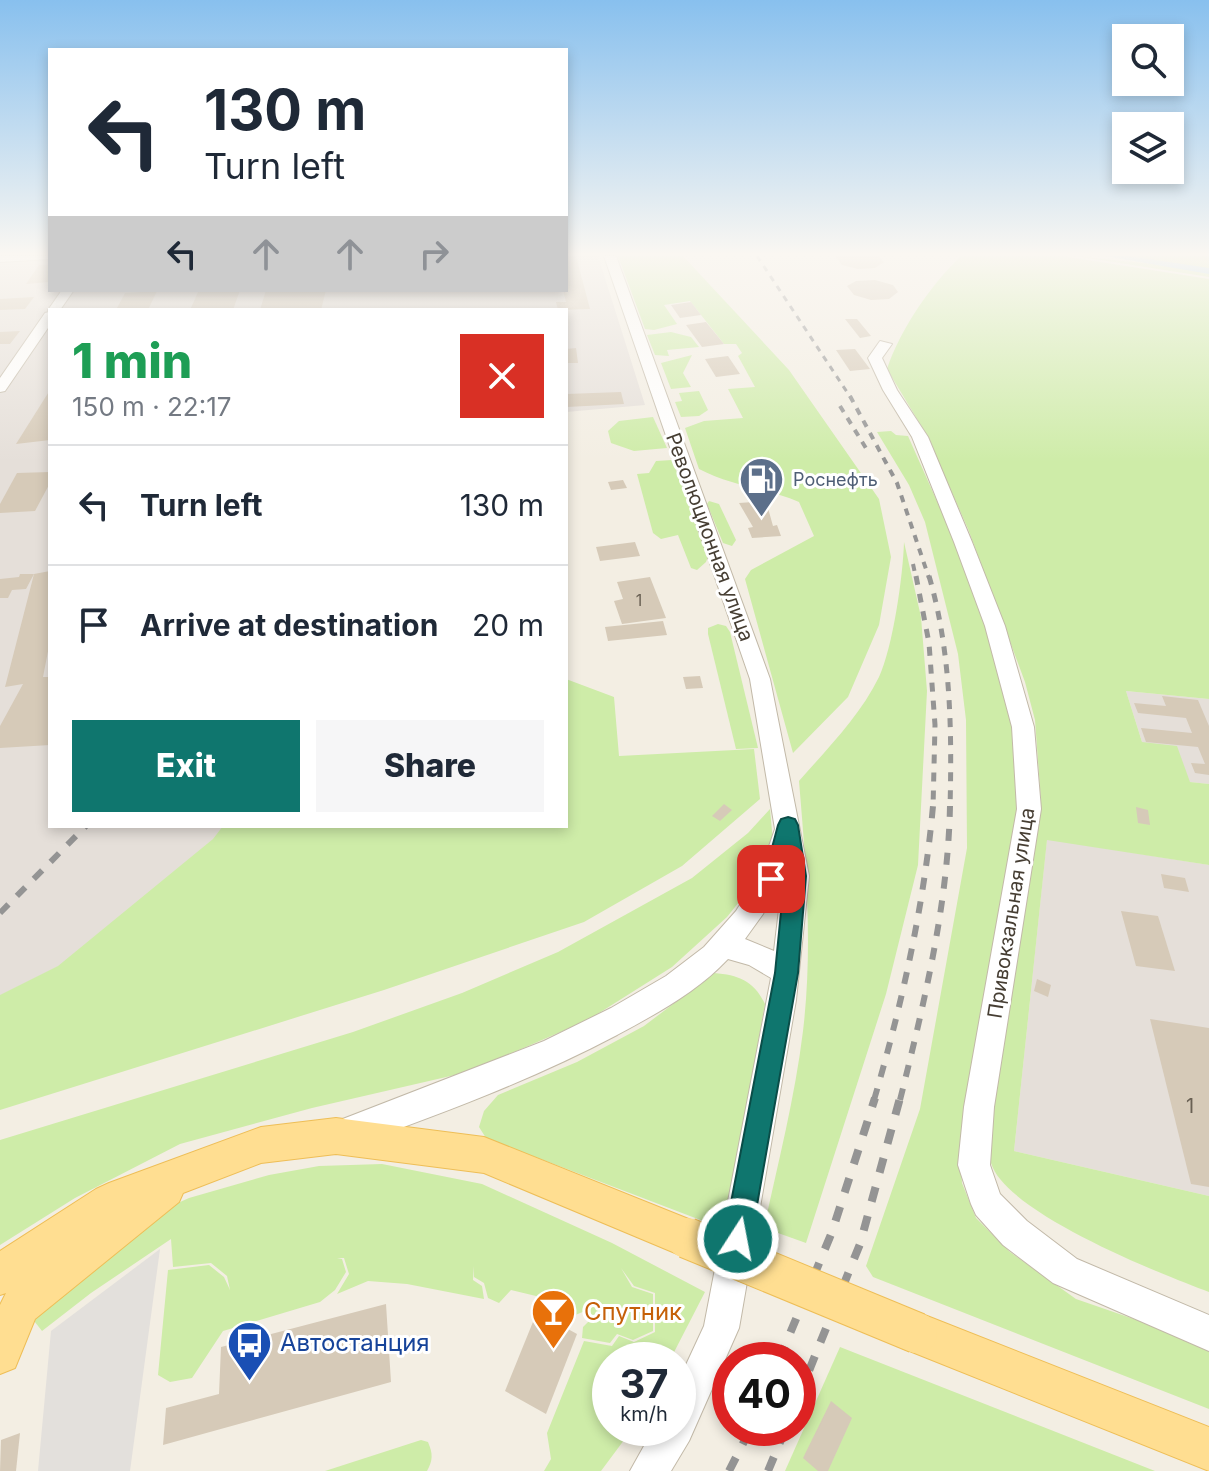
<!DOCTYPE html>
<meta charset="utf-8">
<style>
:root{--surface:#fff;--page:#f6f6f7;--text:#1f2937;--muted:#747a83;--line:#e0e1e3;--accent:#0f766e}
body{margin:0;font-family:Inter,sans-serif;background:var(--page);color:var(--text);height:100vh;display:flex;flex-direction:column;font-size:30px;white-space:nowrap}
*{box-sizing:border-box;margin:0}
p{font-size:26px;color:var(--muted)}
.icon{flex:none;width:44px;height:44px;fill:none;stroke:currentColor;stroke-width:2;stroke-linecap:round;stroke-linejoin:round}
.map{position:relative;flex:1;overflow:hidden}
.sheet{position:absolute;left:48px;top:308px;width:520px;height:520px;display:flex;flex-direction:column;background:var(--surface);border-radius:0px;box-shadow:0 4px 12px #0003}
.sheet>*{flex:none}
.guide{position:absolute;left:48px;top:48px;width:520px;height:244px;border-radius:0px;box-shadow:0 4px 12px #0003;background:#fff;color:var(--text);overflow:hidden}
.tools{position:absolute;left:1112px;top:24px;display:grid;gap:16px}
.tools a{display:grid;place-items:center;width:72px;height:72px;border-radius:0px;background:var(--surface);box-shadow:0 4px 12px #0003;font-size:40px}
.speed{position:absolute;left:592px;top:1342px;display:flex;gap:16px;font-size:40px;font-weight:700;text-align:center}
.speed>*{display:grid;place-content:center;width:104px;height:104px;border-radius:50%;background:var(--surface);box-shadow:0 4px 12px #0003;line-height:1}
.speed small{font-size:20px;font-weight:400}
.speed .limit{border:12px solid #d22;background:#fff;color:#111}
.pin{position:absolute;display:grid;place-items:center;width:68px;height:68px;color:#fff;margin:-34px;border-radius:16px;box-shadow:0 4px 12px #0006}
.me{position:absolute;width:88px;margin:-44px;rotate:11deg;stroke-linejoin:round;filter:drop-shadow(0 0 6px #0008)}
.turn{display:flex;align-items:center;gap:28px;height:168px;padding:0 24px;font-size:36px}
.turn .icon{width:104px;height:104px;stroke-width:2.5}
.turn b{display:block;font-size:56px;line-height:68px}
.lanes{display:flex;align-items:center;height:76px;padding:0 24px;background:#0003;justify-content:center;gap:40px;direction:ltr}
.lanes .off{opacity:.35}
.round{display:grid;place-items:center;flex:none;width:84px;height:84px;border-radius:0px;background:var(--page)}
.summary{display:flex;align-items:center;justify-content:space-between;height:136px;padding:0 24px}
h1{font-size:48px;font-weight:800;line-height:60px;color:#1e9e55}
.cta{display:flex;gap:16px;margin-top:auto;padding:16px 24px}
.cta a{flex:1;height:92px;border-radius:0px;background:var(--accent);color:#fff;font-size:32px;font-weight:800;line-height:92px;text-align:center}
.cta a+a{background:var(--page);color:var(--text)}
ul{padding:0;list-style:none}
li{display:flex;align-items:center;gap:24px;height:120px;padding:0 24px;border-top:2px solid var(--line)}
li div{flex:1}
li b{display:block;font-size:30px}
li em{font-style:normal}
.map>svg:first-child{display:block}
</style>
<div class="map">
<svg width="1209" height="1471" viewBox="0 0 1209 1471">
<rect width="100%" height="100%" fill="#f3eee3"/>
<!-- industrial -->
<g fill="#e5dfd9">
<path d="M566,256H598L645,405L566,412V310H50V826H229L54,976L0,1001V262L50,259V290H566Z"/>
<path d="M1126,691L1209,699V784L1190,782L1142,742Z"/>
<path d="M1047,839L1209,865V1196L1014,1151Z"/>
</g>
<!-- green -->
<g fill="#ceeca8">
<path d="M618,256H683L789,370L879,499L891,557L879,625L848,697L793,753L745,579L751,570L814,536L799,502C766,488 731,486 699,469L685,428L704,421L743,418L728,389L755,387L738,356L742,353L736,344H724L690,301L664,305L677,324L654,330L645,329Z"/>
<path d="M961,256H1062L1209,279V699L1126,691L1142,742L1177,746L1190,782L1209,784V865L1047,840L1014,1151L1209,1196V1292C1161,1274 1006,1213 991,1163C988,1152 991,1137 990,1126L1041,802L1035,720L1025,682L968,529L926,434L887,369C901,328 930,286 961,256Z"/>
<path d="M1075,256L1192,268L1197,267L1127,256H1209V277Z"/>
<path d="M671,332L691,337L699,347L667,350L669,356L655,355L647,335Z"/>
<path d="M692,355L683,373L691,387L671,389L661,363Z"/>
<path d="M699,391L708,410L699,416L681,417L675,402L682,401L679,393Z"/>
<path d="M653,417L667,448L634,451L611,443L608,431L619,421Z"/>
<path d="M891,431L896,435L908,436L956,544L1011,700L1019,815L960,1147L962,1183L976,1218L1010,1252L1076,1299L1209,1345V1409L873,1277L866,1266L920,1109L967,848L966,720L958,654L925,522L909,485L877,432Z"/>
<path d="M672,460L709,554L706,562L697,570L691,568L678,535L661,539L653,533L637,474L649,473L656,461Z"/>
<path d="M709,501L719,504L736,540L732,546L723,543L707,504Z"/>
<path d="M904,542L921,617L927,691L918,865L886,994L806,1243L764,1228C778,1163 795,1097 803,1031C813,947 806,865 799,781C827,749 860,716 879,677C893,647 903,576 904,542Z"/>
<path d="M718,624L726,626L730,632L758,748L736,749L708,634V628Z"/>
<path d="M566,679L614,697L619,756L754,749L760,799L682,866L584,922L384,990L0,1110V995L58,966L213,839L223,826H566Z"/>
<path d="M770,809L773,842L767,867L727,917L672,967L588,1020L468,1072L312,1108L180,1144L75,1198L0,1245V1140L353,1032L462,993L558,952L692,878L748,833Z"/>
<path d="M714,973C739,975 754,981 765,1004L724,1229L486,1138L479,1127L484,1111L498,1095L577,1062L644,1026Z"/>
<path d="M382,1164L482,1184L612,1243L705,1292L670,1360H610V1428H633L601,1471H544L551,1459L547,1433L584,1341L612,1346L619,1336L634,1342L655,1332V1293L634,1286L621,1268L632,1287L653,1294V1331L633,1340L617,1334L610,1343L582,1338L583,1327L590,1320L585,1311L573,1316L542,1302L536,1296L511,1290L499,1303L488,1298L484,1283L474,1277V1266L473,1280L482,1286L484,1299L407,1284L368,1281L337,1294L349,1274L344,1258H337L342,1259L346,1272L335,1290L320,1302L223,1331L192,1378L170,1382L158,1375L168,1270L209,1265L224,1277L230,1290L227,1276L211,1263L173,1267L171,1239L91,1293L42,1331L31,1317L160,1211L189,1198L269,1175L319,1166Z"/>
<path d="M840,1347L1155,1471H785Z"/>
<path d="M421,1440L428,1442C433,1454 433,1460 427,1471H325Z"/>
</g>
<!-- parking -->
<path fill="#e3e0dc" d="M160,1249L130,1471H38L51,1331Z"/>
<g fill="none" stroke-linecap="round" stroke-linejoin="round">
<!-- canal -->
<path fill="#99d2f6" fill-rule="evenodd" d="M1105,256H1128L1209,268V274Z"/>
</g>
<!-- building -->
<g fill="#d6cab8">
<path d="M566,256H576L590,309L558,310L556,302H566L563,290H566Z"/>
<path d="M835,256H878L884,262L875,268L858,269L842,265Z"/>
<path d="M39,265H50V282L26,284Z"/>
<path d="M875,280L893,285L898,292L889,299L871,300L854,295L847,286L856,281Z"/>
<path d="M199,290H240L233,310H190Z"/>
<path d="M266,290H326L321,310H260Z"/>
<path d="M157,291L148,310H116L125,293Z"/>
<path d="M34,297L25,309L0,310V299Z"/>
<path d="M691,302L701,315L680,318L671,305Z"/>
<path d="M845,319H857L871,336L860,338Z"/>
<path d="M706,322L724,344L702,347L686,325Z"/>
<path d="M20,331L10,344H0V332Z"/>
<path d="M576,348L578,363H566V349Z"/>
<path d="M855,349L870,369L850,371L836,350Z"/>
<path d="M728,356L740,374L716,377L705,359Z"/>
<path d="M50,390V440L16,444Z"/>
<path d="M621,392L624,404L567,407L566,394Z"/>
<path d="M50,472V483L35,511L0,513V504L17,473Z"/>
<path d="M623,480L627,488L611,490L608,482Z"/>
<path d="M766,501L773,526L777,525L781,536L752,538L748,528L753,527L739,503Z"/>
<path d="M635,542L640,556L600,561L596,547Z"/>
<path d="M50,571V641L43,677H50V745L0,748V726L23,684L5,687L34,574Z"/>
<path d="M20,574H34L26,589L12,590L8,598H0V579L19,577Z"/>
<path d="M650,577L666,618L622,624L614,601L623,599L617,582Z"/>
<path d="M663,621L667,635L608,641L605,627Z"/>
<path d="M700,676L703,688L686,689L683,677Z"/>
<path d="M1162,696L1198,700L1209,726V775L1195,773L1191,763L1205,764L1198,747L1146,742L1141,728L1192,733L1186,718L1138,713L1134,703L1166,706Z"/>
<path d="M724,804L732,810L720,821L712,816Z"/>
<path d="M1136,807L1148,810L1150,825L1138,823Z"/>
<path d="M1161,874L1185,878L1189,892L1164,888Z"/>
<path d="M1121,911L1158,916L1175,971L1136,966Z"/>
<path d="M1037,979L1051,985L1048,997L1034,991Z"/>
<path d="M1150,1019L1209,1028V1187L1191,1184Z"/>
<path d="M386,1304L391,1382L163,1445L166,1408L219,1394L221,1347Z"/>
<path d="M537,1312L577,1334L546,1414L505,1391Z"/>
<path d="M831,1401L852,1418L828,1471H818L803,1458Z"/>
<path d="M20,1433L16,1471H0L1,1440Z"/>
</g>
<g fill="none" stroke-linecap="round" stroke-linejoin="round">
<defs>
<g id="minor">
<path d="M0,256H50V259L0,262Z"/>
<path d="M604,256H616L770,679L809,876L796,1000L739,1328L689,1441L671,1471H630L654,1428H678V1382L704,1326L771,978L749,965L728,959C697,992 656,1014 617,1035C530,1081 438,1115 346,1148L335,1144L331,1133L335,1122L544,1041L611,1008L666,976L704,947L736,911L759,875L775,829L750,679ZM783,875V876L774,951L745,939L763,914Z"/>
<path d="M62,290H74L60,310H50V325L5,391L0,392V378L45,313L49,312L48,310Z"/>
<path d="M880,341L892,344L882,358L897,390L928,437L972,542L1005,626L1034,727L1041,809L994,1107L990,1165L1000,1194L1027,1221L1077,1259L1209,1315V1351L1053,1283L1003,1245L976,1215L971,1204L958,1165L964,1107L1017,809L1012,727L985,626L954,542L912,437L883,390L868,358Z"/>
</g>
<g id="major">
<path d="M336,1118L484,1137L701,1224L707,1238L701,1252L687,1258L484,1173L336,1154L261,1163L183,1193L179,1202L35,1319L15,1368L0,1374V1305L6,1293L0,1295V1251L96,1189L109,1183L261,1127Z"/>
<path d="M917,1312L1209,1427V1471L902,1348L896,1333L902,1318Z"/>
</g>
</defs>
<!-- minor casing -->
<use href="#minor" stroke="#c2b9a8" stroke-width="2"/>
<!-- major casing -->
<use href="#major" stroke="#eebe57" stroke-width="2"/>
<!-- minor -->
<use href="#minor" fill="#fff" fill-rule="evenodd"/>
<!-- major -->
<use href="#major" fill="#ffde91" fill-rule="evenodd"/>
<!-- rail-far4 -->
<path stroke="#949494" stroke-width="3" stroke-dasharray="6 6" stroke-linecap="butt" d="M757,256L851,398"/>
<!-- rail-far3 -->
<g stroke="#949494" stroke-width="4" stroke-dasharray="7 7" stroke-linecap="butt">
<path d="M850,396L897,483L929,578"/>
<path d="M840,406L869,453"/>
<path d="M913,564L916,578"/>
</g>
<!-- rail-far2 -->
<g stroke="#949494" stroke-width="5" stroke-dasharray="9 9" stroke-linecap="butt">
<path d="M916,576L929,643L935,725L933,808"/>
<path d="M929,576C951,651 952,731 950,808"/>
</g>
<!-- rail-far1 -->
<g stroke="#949494" stroke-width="6" stroke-dasharray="12 12" stroke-linecap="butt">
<path d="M0,913L86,826"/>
<path d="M874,1100C902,1004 924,906 933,806"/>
<path d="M900,1100C924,1004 948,905 950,806"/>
</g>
<!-- rail -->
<g stroke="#949494" stroke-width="8" stroke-dasharray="15 15" stroke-linecap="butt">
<path d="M779,1360L832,1232L875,1098"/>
<path d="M798,1398L860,1244L900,1098"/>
<path d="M729,1471L751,1428"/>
<path d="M768,1471L786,1428"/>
</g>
<defs>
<path id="major-bridge" d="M687,1238L917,1333"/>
</defs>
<!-- major-bridge casing -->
<use href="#major-bridge" stroke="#eebe57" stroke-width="42" stroke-linecap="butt"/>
<!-- major-bridge -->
<use href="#major-bridge" stroke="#ffde91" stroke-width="40"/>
</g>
<!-- sky -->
<linearGradient id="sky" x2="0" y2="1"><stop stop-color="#88c0ee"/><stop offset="0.55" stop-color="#faf7f2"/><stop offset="1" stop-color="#faf7f2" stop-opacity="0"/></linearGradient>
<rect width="1209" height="462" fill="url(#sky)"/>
<!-- route -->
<path fill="#0f766e" stroke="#0a4d48" stroke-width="2" d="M788,817L795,819L798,825L806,876L798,973L751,1239L747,1248L738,1252L728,1248L724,1239L775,973L785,871L778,885L771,888L763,885L760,879L768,863L778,825L781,819Z"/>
<!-- icons -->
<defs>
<symbol id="fuel-pin" viewBox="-11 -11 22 30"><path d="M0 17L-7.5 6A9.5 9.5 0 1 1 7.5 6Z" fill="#5c6f8a" stroke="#fff"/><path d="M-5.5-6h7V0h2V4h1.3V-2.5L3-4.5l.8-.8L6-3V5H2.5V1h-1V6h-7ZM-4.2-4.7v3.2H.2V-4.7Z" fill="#fff"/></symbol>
<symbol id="bar-pin" viewBox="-11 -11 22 30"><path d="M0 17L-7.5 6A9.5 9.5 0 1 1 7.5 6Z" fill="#e8710a" stroke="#fff"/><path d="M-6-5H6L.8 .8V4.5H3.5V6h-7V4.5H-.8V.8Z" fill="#fff"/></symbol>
<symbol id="bus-pin" viewBox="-11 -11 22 30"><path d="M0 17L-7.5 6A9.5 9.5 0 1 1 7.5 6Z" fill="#1a4fb4" stroke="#fff"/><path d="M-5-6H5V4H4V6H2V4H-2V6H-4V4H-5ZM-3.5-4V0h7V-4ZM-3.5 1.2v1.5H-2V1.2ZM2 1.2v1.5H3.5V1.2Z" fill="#fff"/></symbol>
</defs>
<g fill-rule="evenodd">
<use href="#fuel-pin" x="736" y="454" width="51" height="69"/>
<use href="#bar-pin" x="528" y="1286" width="51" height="69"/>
<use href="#bus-pin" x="224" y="1318" width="51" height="69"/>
</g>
<g text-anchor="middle" stroke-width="6" stroke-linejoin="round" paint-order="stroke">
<!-- number labels -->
<g font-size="16" fill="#6a6154">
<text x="639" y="606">1</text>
</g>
<!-- far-service labels -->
<g font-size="18" fill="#4e5e75" stroke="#fff" text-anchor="start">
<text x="793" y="486">Роснефть</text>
</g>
<!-- street labels -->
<g font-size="20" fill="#463e33" stroke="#fff">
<text transform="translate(710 537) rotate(70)" y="7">Революционная улица</text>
<text transform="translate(1011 913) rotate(-81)" y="7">Привокзальная улица</text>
</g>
<!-- near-number labels -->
<g font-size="20" fill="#6a6154">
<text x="1190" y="1113">1</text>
</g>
<!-- near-food labels -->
<g font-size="24" fill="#c56008" stroke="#fff" text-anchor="start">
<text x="584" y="1320">Спутник</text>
</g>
<!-- near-transit labels -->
<g font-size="24" fill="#164399" stroke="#fff" text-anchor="start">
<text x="280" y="1351">Автостанция</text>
</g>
</g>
</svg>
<div class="tools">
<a><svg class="icon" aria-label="search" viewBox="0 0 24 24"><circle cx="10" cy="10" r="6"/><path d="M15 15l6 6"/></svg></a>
<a><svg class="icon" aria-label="layers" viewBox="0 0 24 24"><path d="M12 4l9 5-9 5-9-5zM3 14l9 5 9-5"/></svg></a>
</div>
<div class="speed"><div>37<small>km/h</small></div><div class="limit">40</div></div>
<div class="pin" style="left:771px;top:879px;background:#d93025"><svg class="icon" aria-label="arrive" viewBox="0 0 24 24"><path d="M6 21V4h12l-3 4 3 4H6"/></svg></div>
<svg class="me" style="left:738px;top:1239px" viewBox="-20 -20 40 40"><circle r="17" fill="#0f766e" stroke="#fff" stroke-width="3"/><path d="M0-11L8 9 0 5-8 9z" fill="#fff"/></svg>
<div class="guide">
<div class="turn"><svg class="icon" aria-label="left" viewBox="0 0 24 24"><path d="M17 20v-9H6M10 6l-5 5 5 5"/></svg><div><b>130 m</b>Turn left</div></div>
<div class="lanes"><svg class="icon" aria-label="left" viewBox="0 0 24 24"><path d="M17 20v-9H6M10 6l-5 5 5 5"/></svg><svg class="icon off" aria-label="ahead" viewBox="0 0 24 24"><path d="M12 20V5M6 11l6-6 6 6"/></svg><svg class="icon off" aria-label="ahead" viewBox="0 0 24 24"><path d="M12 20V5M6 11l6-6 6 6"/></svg><svg class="icon off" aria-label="right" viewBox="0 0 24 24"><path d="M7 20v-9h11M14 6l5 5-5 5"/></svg></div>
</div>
<section class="sheet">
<div class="summary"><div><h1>1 min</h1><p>150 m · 22:17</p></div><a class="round" style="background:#d93025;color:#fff"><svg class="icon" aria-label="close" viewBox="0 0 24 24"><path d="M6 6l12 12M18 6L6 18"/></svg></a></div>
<ul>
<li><svg class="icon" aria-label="left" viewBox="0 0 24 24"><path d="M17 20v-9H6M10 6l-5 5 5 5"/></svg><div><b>Turn left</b></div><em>130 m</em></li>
<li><svg class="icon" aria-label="arrive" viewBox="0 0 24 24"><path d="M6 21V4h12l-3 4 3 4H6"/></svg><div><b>Arrive at destination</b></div><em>20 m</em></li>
</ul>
<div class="cta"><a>Exit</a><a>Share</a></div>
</section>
</div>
